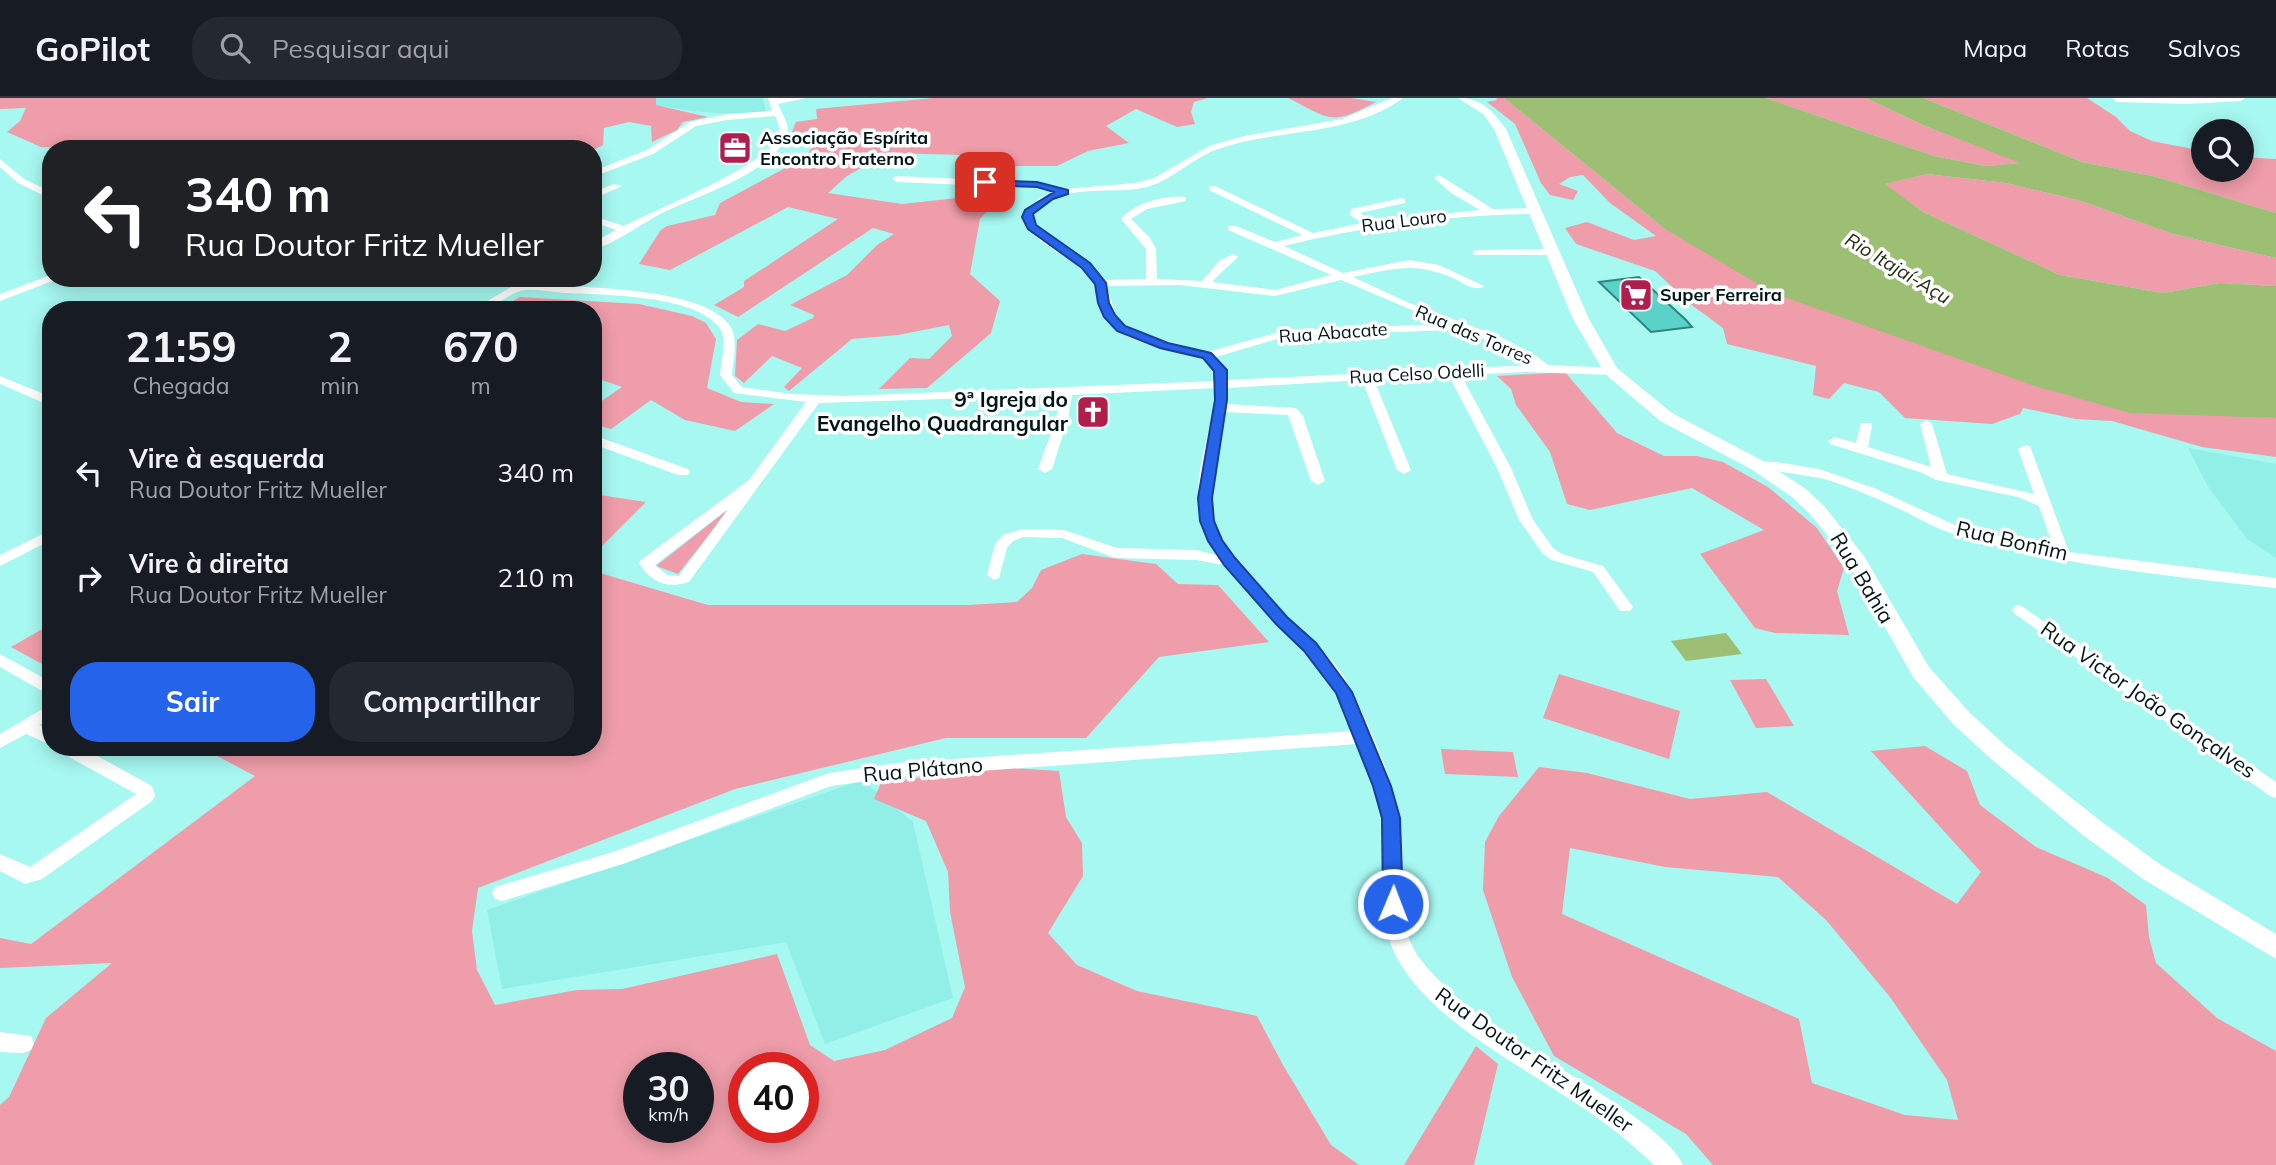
<!DOCTYPE html>
<html lang="pt">
<meta charset="utf-8">
<style>
:root{--surface:#171b24;--page:#242831;--text:#f1f3f6;--muted:#9ea1a6;--line:#363941;--accent:#2563eb}
body{margin:0;font-family:Mulish,sans-serif;background:var(--page);color:var(--text);height:100vh;display:flex;flex-direction:column;font-size:26px;white-space:nowrap}
*{box-sizing:border-box;margin:0}
p{font-size:23px;color:var(--muted)}
.icon{flex:none;width:38px;height:38px;fill:none;stroke:currentColor;stroke-width:2;stroke-linecap:round;stroke-linejoin:round}
.map{position:relative;flex:1;overflow:hidden}
.panel{position:absolute;left:42px;top:203px;width:560px;height:455px;display:flex;flex-direction:column;background:var(--surface);border-radius:28px;box-shadow:0 4px 18px #0003}
.panel>*{flex:none}
.banner{position:absolute;left:42px;top:42px;width:560px;height:147px;border-radius:28px;box-shadow:0 4px 18px #0003;background:#202124;color:#fff;overflow:hidden}
.fabs{position:absolute;left:2191px;top:21px;display:grid;gap:14px}
.fabs a{display:grid;place-items:center;width:63px;height:63px;border-radius:50%;background:var(--surface);box-shadow:0 4px 18px #0003;font-size:35px}
.speed{position:absolute;left:623px;top:954px;display:flex;gap:14px;font-size:35px;font-weight:700;text-align:center}
.speed>*{display:grid;place-content:center;width:91px;height:91px;border-radius:50%;background:var(--surface);box-shadow:0 4px 18px #0003;line-height:1}
.speed small{font-size:18px;font-weight:400}
.speed .limit{border:10px solid #d22;background:#fff;color:#111}
.pin{position:absolute;display:grid;place-items:center;width:60px;height:60px;color:#fff;margin:-30px;border-radius:14px;box-shadow:0 4px 10px #0006}
.me{position:absolute;width:77px;margin:-38px;rotate:1deg;stroke-linejoin:round;filter:drop-shadow(0 0 5px #0008)}
.turn{display:flex;align-items:center;gap:24px;height:147px;padding:0 28px;font-size:32px}
.turn .icon{width:91px;height:91px;stroke-width:2.5}
.turn b{display:block;font-size:49px;line-height:60px}
.eta{display:flex;justify-content:space-evenly;align-items:center;height:119px;text-align:center}
.eta b{font-size:42px;font-weight:700;line-height:49px}
.button{display:flex;gap:14px;margin-top:auto;padding:14px 28px}
.button a{flex:1;height:80px;border-radius:28px;background:var(--accent);color:#fff;font-size:28px;font-weight:700;line-height:80px;text-align:center}
.button a+a{background:var(--page);color:var(--text)}
ul{padding:0;list-style:none}
li{display:flex;align-items:center;gap:21px;height:105px;padding:0 28px}
li div{flex:1}
li b{display:block;font-size:26px}
li em{font-style:normal}
header{display:flex;align-items:center;gap:42px;box-sizing:border-box;height:98px;padding:0 35px;background:var(--surface);border-bottom:2px solid var(--line)}
header strong{font-size:33px}
nav{display:flex;gap:38px;margin-inline-start:auto;font-size:24px}
.search{width:490px;height:63px;background:var(--page);display:flex;align-items:center;gap:18px;box-sizing:border-box;padding:0 24px;border-radius:28px;color:var(--muted);font-size:26px}
.map>svg:first-child{display:block}
</style>
<header>
<strong>GoPilot</strong>
<div class="search"><svg class="icon" aria-label="search" viewBox="0 0 24 24"><circle cx="10" cy="10" r="6"/><path d="M15 15l6 6"/></svg>Pesquisar aqui</div>
<nav><a>Mapa</a><a>Rotas</a><a>Salvos</a></nav>
</header>
<div class="map">
<svg width="2276" height="1067" viewBox="0 0 2276 1067">
<rect width="100%" height="100%" fill="#a7f8f1"/>
<!-- built -->
<g fill="#92efe7">
<path d="M656,0H763L766,14L730,16L693,13L655,7Z"/>
<path d="M2188,350L2276,366V460L2247,441L2207,387Z"/>
<path d="M862,682L913,724L953,900L825,946L786,844L502,891L487,812Z"/>
</g>
<!-- green -->
<g fill="#ef9daa" fill-rule="evenodd">
<path d="M0,0H656V7L708,19L683,24L677,32L652,44L651,28L629,24L604,30L603,47L593,52L173,51L162,42L85,50L41,49L7,34L20,23L26,10L0,11Z"/>
<path d="M933,0H1208L1194,4L1191,14L1195,26L1177,29L1136,11L1106,28L1129,45L1088,53L1057,68H1013L963,57L887,55L847,78L828,95L902,106L1003,95L980,121L970,176L1000,203L991,235L927,290L879,291L910,260L929,261L952,238L949,227L898,237L852,241L789,293L784,289L802,270L772,258L744,285L735,278L737,242L758,226L785,233L813,220L814,217L790,207L847,177L877,147L894,136L873,130L738,219L714,207L744,189V183L838,121L788,109L670,172L639,166L660,133L667,128L715,117L720,105L804,60L817,44L789,41L796,24L817,21L816,11Z"/>
<path d="M1288,0H1351L1376,4C1330,28 1332,22 1288,0Z"/>
<path d="M1496,0H1504L1665,131L2260,319L2276,320V359L2202,349L2112,323L2076,321L2023,310L2020,316L1992,326L1905,320L1879,294L1844,285L1829,301L1813,297L1816,268L1727,246L1723,230L1693,208L1655,173L1576,146L1565,130L1587,124L1634,142L1656,138L1610,105L1583,77L1570,79L1559,86L1578,93L1573,102L1550,97L1541,85L1515,26L1487,4L1497,2Z"/>
<path d="M1766,0H1866L1925,28L2022,65L1986,68L1934,58Z"/>
<path d="M1923,0H2087L2116,19L2130,33L2152,43L2203,53V72H2242V59L2276,61V115L2157,79L2082,64Z"/>
<path d="M1927,76L2006,85L2081,103L2173,136L2276,160V188L2220,185L2163,195L2060,177L1923,114L1884,86Z"/>
<path d="M520,199L639,206L692,218L706,225L716,241L707,290L741,304L774,306L735,333L685,322L651,302L611,331L593,326V309L622,289L593,279V212H498Z"/>
<path d="M1565,274L1617,335L1664,358H1697L1723,364L1768,389L1817,430L1844,470L1837,493L1849,537L1775,535L1755,530L1700,456L1764,432L1692,390L1590,412L1567,406L1550,354L1516,307L1511,291L1497,278Z"/>
<path d="M593,396L646,404L593,457Z"/>
<path d="M731,409L678,476L656,468Z"/>
<path d="M1082,456L1156,466L1178,486L1218,487L1269,544L1159,559L1086,640H946L735,691L478,790L472,833L477,872L495,907L577,892L622,891L777,856L810,947L834,963L885,952L952,920L965,889L950,814L948,774L926,723L874,701L881,685L997,669L1059,673L1066,719L1082,745L1083,778L1048,835L1077,867L1137,893L1257,918L1283,967L1331,1047L1359,1067H0V1007L9,999L46,920L112,865L0,870V840L31,846L255,678L200,649H593V473L708,507H968L1017,504L1032,490L1041,472ZM639,970H698V1029H639ZM744,970H803V1029H744Z"/>
<path d="M51,526V571L11,549Z"/>
<path d="M1559,576L1680,613L1669,661L1543,620Z"/>
<path d="M1766,581L1794,628L1756,630L1730,582Z"/>
<path d="M1925,648L1967,673L1980,707L2036,749L2108,780L2146,807L2149,839L2156,865L2217,920L2276,953V1067H1713L1686,1036L1554,958L1512,879L1483,792L1485,744L1499,718L1539,669L1587,675L1690,701L1767,694L1957,806L1981,774L1871,653ZM1570,750L1665,769L1778,779L1826,822L1890,899L1947,982L1958,1022L1905,1017L1812,985L1799,921L1562,816Z"/>
<path d="M1441,651L1513,654L1518,679L1445,676Z"/>
<path d="M1476,948L1498,966L1474,1067H1404Z"/>
</g>
<!-- water -->
<g fill="#9cbf74">
<path d="M1504,0H1766L1934,58L1986,68L2020,65L1925,28L1866,0H1923L2082,64L2157,79L2276,115V160L2173,136L2081,103L2006,85L1927,76L1885,86L1923,114L2060,177L2163,195L2220,185L2276,188V320L2130,315L2035,288L1773,195L1665,131Z"/>
<path d="M1726,535L1742,556L1686,563L1671,543Z"/>
</g>
<!-- building -->
<path fill="#5ad1c9" stroke="#30847e" stroke-width="2" d="M1639,179L1686,222L1692,229L1651,234L1599,184Z"/>
<g fill="none" stroke-linecap="round" stroke-linejoin="round">
<!-- minor -->
<g fill="#fff" fill-rule="evenodd">
<path d="M768,0H806L778,6C782,16 792,29 786,40C767,77 699,97 664,114C640,126 618,144 593,152V145L616,132L593,124V118L624,128C656,111 766,68 778,39C781,31 778,24 775,18L727,22L696,28L653,56L593,79V73L647,52L690,24L727,16L772,13Z"/>
<path d="M1392,0H1403C1350,39 1278,30 1218,51C1192,60 1173,82 1147,89C1109,98 1058,82 1032,119L1035,128L1088,165L1104,182L1146,181V151L1121,121C1135,104 1165,97 1186,99V103L1147,111L1131,121L1150,140L1156,151L1157,181L1202,183L1219,163L1233,156L1238,159C1229,168 1220,175 1212,184L1275,192L1331,177L1228,132V128H1236L1275,144L1302,137L1209,92V88H1215L1313,135L1362,125L1350,117L1351,111L1402,100L1405,101V105L1360,115L1372,123L1480,112L1451,95L1434,80L1439,77L1493,111L1534,110L1539,113L1534,116C1449,117 1366,128 1284,148L1343,175L1409,162L1439,167L1484,188C1476,194 1464,186 1455,181C1413,163 1396,171 1353,179L1407,204L1501,239L1535,257L1548,267L1615,270V276L1611,277L1526,274L1461,277L1511,370L1533,422L1553,450L1562,456L1603,468L1633,509L1630,513H1620L1593,474L1552,462L1543,456L1519,422L1497,370L1449,278L1374,282L1411,372L1404,376L1397,372L1362,282L1228,290L1226,306L1296,310L1303,318L1325,383L1318,387L1311,383L1288,317L1224,314C1217,347 1207,385 1214,419C1224,474 1302,525 1336,568C1347,582 1355,598 1362,614C1376,645 1394,686 1400,719C1408,767 1389,827 1425,867C1450,897 1482,920 1514,942C1552,967 1666,1028 1683,1067H1654C1628,1042 1601,1021 1571,1002C1511,961 1410,912 1388,838C1378,800 1386,760 1382,721C1379,696 1366,670 1357,646L897,679L831,688L623,766L502,803L495,801L492,795L495,789L613,754L829,675L897,665L1353,633L1338,598L1324,576L1224,467L1196,462L1115,460L1062,440L1023,439L1013,443L1007,450L999,480L994,482L987,477L995,446L1003,437L1022,431L1064,432L1117,450L1196,452L1216,457C1179,396 1210,352 1216,290L1072,297L1068,321L1052,371L1045,375L1038,371L1056,321L1060,297L819,305L689,484C667,491 651,485 639,465L641,462L749,382L806,304L734,295L720,277C721,264 728,241 719,229C692,196 603,197 563,195C551,194 538,191 526,192C510,192 497,212 472,212L513,188L493,180C504,180 517,185 527,182L532,186C578,190 704,188 730,228C739,241 733,262 732,277L742,289L791,296L845,298L1216,283L1213,269L1205,262C1177,250 1141,250 1117,232C1097,218 1103,192 1087,176C1067,155 1032,146 1022,119C1031,106 1039,99 1053,94L1037,90L897,84L892,81L897,78L1037,84L1065,91L1136,85L1154,80L1209,48L1244,38L1342,21ZM1341,182L1445,226L1286,232L1207,254L1148,238L1125,228L1116,218L1107,188L1180,187L1275,198ZM1457,230L1510,252L1532,267L1228,282L1225,269L1216,259L1287,238L1452,232ZM728,411L679,478L667,477L655,467Z"/>
<path d="M2113,0H2245L2241,3L2187,6L2116,4Z"/>
<path d="M0,61L24,81L51,94V101L18,85L0,69Z"/>
<path d="M614,86L622,88L593,101V94Z"/>
<path d="M1477,152L1553,151L1558,154L1553,157H1473V153Z"/>
<path d="M51,177V180H56L55,182L0,203V196Z"/>
<path d="M0,278L51,299V308L0,286Z"/>
<path d="M1926,322L1932,326L1947,376L2034,396L2018,351L2025,347L2030,348L2069,454L2276,480V490C2167,478 2056,467 1950,435C1933,429 1918,420 1902,412C1878,401 1853,390 1828,382C1814,378 1755,371 1750,367L1757,363L1776,364L1819,371L1874,390L1955,427L2054,451L2039,408L2018,399L1936,382L1920,374L1830,346L1828,343L1835,339L1856,345L1861,325H1871L1872,328L1868,349L1931,369L1920,326Z"/>
<path d="M593,337L688,371L690,374L688,377H678L593,346Z"/>
<path d="M51,432V442L0,468V457Z"/>
<path d="M2020,507L2276,684V700L2270,698L2015,516L2012,512L2015,508Z"/>
<path d="M0,556L51,584V598L0,569Z"/>
<path d="M51,606V620L39,627L51,633V647L26,636L0,650V636Z"/>
<path d="M57,649H81L152,688L155,698L152,703L42,781L25,786L0,773V756L30,769L136,696L60,654Z"/>
<path d="M0,934L31,938L34,945L31,952L23,955L0,954Z"/>
</g>
<!-- major -->
<path fill="#fff" fill-rule="evenodd" d="M1458,0C1481,0 1493,13 1506,31L1589,221L1617,270L1672,315L1763,363L1806,391L1824,408L1864,458L1929,569L1969,614L2007,649L2102,724L2161,767L2276,836V861L2143,781L2084,738L1991,661L1953,626L1913,579L1846,460L1810,416L1792,399L1751,371L1660,323L1605,276L1573,221L1494,31L1483,16Z"/>
</g>
<!-- route -->
<path fill="#2563eb" stroke="#184099" stroke-width="2" d="M981,82L1037,84L1068,92V96L1053,101L1033,116L1036,127L1090,165L1106,185L1109,205L1115,217L1125,228L1168,245L1211,255L1227,272V302L1212,400L1214,423L1222,442L1235,460L1287,519L1316,545L1352,594L1391,688L1400,720L1403,806L1400,812L1393,814L1386,812L1383,806L1382,720L1373,688L1336,595L1304,553L1276,526L1224,467L1208,443L1200,423L1198,400L1215,302L1214,273L1203,260L1160,250L1117,233L1104,219L1098,205L1095,186L1082,170L1028,131L1022,119L1025,112L1054,94L1037,89L985,87L981,86Z"/>
<!-- icons -->
<defs>
<symbol id="office-square" viewBox="-11 -11 22 22"><rect x="-9" y="-9" width="18" height="18" rx="4" fill="#af1e4d" stroke="#fff"/><path d="M-6-3h4V-5.5h4V-3h4V5H-6ZM-1-4.5V-3h2v-1.5ZM-6 0V1H6V0Z" fill="#fff"/></symbol>
<symbol id="supermarket-square" viewBox="-11 -11 22 22"><rect x="-9" y="-9" width="18" height="18" rx="4" fill="#af1e4d" stroke="#fff"/><path d="M-6-5.5h2.5l.6 2H6L4.5 2H-2.5L-4.4-4H-6ZM-1.5 3.2a1.3 1.3 0 1 0 .1 0ZM3 3.2a1.3 1.3 0 1 0 .1 0Z" fill="#fff"/></symbol>
<symbol id="church-square" viewBox="-11 -11 22 22"><rect x="-9" y="-9" width="18" height="18" rx="4" fill="#af1e4d" stroke="#fff"/><path d="M-1.2-6h2.4v3.5h3.3v2.4h-3.3V6h-2.4V-.1h-3.3v-2.4h3.3Z" fill="#fff"/></symbol>
</defs>
<g fill-rule="evenodd">
<use href="#office-square" x="716" y="31" width="38" height="38"/>
<use href="#supermarket-square" x="1617" y="178" width="38" height="38"/>
<use href="#church-square" x="1074" y="295" width="38" height="38"/>
</g>
<g text-anchor="middle" stroke-width="7" stroke-linejoin="round" paint-order="stroke">
<!-- far-poi labels -->
<g font-size="18" font-weight="bold" fill="#001615" stroke="#fff" text-anchor="start">
<text x="760" y="46">Associação Espírita<tspan x="760" dy="21">Encontro Fraterno</tspan></text>
<text x="1660" y="203">Super Ferreira</text>
</g>
<!-- far-street labels -->
<g font-size="18" fill="#001615" stroke="#fff">
<text transform="translate(1404 123) rotate(-7)" y="6">Rua Louro</text>
<text transform="translate(1333 235) rotate(-4)" y="6">Rua Abacate</text>
<text transform="translate(1474 237) rotate(23)" y="6">Rua das Torres</text>
<text transform="translate(1417 276) rotate(-3)" y="6">Rua Celso Odelli</text>
</g>
<!-- far-water labels -->
<g font-size="19" font-style="italic" fill="#212f0f" stroke="#fff">
<text transform="translate(1898 170) rotate(31)" y="7">Rio Itajaí-Açu</text>
</g>
<!-- poi labels -->
<g font-size="21" font-weight="bold" fill="#001615" stroke="#fff" text-anchor="end">
<text x="1068" y="309">9ª Igreja do<tspan x="1068" dy="24">Evangelho Quadrangular</tspan></text>
</g>
<!-- street labels -->
<g font-size="21" fill="#001615" stroke="#fff">
<text transform="translate(2012 443) rotate(13)" y="7">Rua Bonfim</text>
<text transform="translate(1862 480) rotate(59)" y="7">Rua Bahia</text>
<text transform="translate(2148 602) rotate(35)" y="7">Rua Victor João Gonçalves</text>
<text transform="translate(923 672) rotate(-5)" y="7">Rua Plátano</text>
<text transform="translate(1534 962) rotate(35)" y="7">Rua Doutor Fritz Mueller</text>
</g>
</g>
</svg>
<div class="fabs">
<a><svg class="icon" aria-label="search" viewBox="0 0 24 24"><circle cx="10" cy="10" r="6"/><path d="M15 15l6 6"/></svg></a>
</div>
<div class="speed"><div>30<small>km/h</small></div><div class="limit">40</div></div>
<div class="pin" style="left:985px;top:84px;background:#d93025"><svg class="icon" aria-label="arrive" viewBox="0 0 24 24"><path d="M6 21V4h12l-3 4 3 4H6"/></svg></div>
<svg class="me" style="left:1393px;top:806px" viewBox="-20 -20 40 40"><circle r="17" fill="#2563eb" stroke="#fff" stroke-width="3"/><path d="M0-11L8 9 0 5-8 9z" fill="#fff"/></svg>
<div class="banner">
<div class="turn"><svg class="icon" aria-label="left" viewBox="0 0 24 24"><path d="M17 20v-9H6M10 6l-5 5 5 5"/></svg><div><b>340 m</b>Rua Doutor Fritz Mueller</div></div>
</div>
<section class="panel">
<div class="eta">
<div><b>21:59</b><p>Chegada</p></div>
<div><b>2</b><p>min</p></div>
<div><b>670</b><p>m</p></div>
</div>
<ul>
<li><svg class="icon" aria-label="left" viewBox="0 0 24 24"><path d="M17 20v-9H6M10 6l-5 5 5 5"/></svg><div><b>Vire à esquerda</b><p>Rua Doutor Fritz Mueller</p></div><em>340 m</em></li>
<li><svg class="icon" aria-label="right" viewBox="0 0 24 24"><path d="M7 20v-9h11M14 6l5 5-5 5"/></svg><div><b>Vire à direita</b><p>Rua Doutor Fritz Mueller</p></div><em>210 m</em></li>
</ul>
<div class="button"><a>Sair</a><a>Compartilhar</a></div>
</section>
</div>
